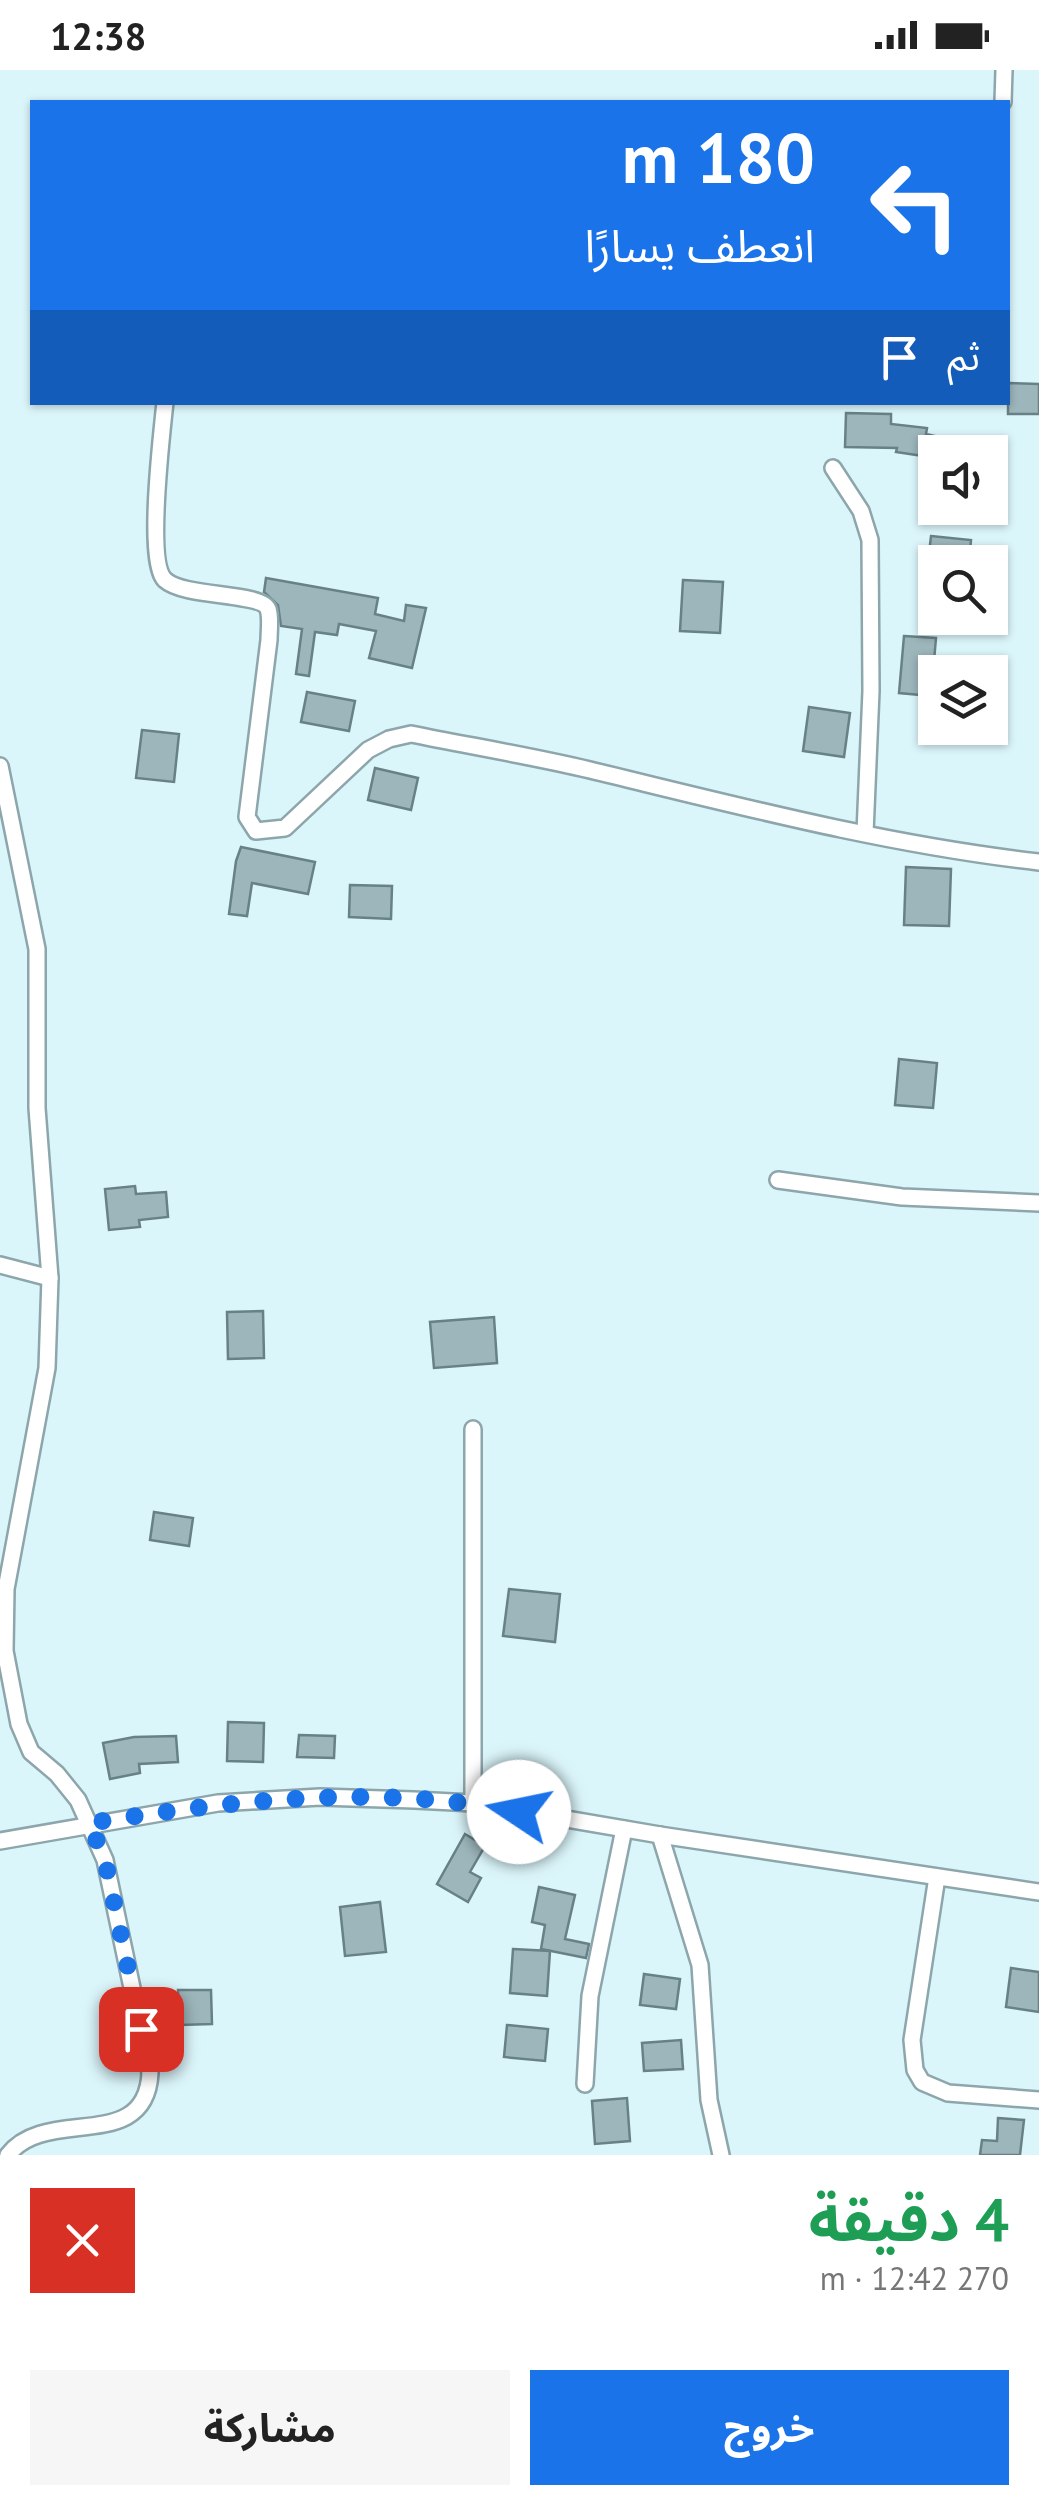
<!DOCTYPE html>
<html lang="ar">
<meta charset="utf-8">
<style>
:root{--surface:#fff;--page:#f6f6f6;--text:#222;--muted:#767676;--accent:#1a73e8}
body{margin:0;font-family:"PT Sans","Noto Sans Arabic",sans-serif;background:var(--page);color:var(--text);direction:rtl;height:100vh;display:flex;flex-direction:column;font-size:38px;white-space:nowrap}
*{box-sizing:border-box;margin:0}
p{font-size:32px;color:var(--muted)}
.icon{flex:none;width:55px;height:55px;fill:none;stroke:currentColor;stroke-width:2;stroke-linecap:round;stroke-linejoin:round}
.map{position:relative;height:2085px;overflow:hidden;direction:ltr}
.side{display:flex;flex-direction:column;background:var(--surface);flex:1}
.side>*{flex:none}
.guide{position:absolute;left:30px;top:30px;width:980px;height:305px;border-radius:0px;box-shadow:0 2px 8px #0004;direction:rtl;background:#1a73e8;color:#fff;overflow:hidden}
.tools{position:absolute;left:918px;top:365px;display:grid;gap:20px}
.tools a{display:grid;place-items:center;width:90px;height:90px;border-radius:0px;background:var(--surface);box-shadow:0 2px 8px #0004;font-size:50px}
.pin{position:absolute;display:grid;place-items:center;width:85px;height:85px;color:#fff;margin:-42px;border-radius:20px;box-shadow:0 5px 15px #0006}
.me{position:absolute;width:110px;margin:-55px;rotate:281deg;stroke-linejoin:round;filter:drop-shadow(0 0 8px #0008)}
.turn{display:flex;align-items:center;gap:35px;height:210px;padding:0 30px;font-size:45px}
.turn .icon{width:130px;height:130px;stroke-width:2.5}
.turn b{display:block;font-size:70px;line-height:85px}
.then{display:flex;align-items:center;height:95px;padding:0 30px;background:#0003;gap:20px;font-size:38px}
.round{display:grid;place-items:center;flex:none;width:105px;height:105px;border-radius:0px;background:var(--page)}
.headline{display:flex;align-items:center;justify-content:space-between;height:170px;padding:0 30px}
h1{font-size:60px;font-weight:700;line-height:75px;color:#1e9e55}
.action{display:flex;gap:20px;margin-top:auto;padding:20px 30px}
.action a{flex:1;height:115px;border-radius:0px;background:var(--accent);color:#fff;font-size:40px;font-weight:700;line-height:115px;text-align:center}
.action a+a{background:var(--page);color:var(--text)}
.status{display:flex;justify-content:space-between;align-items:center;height:70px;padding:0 50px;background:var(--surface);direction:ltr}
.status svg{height:28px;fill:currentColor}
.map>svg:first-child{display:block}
</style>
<div class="status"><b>12:38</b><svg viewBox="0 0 49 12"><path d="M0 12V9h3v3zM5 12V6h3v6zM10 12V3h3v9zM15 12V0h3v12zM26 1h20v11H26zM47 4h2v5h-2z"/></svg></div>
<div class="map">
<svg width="1039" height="2085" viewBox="0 0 1039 2085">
<rect width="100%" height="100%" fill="#dbf6fb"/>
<!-- building -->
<g fill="#9cb6bb" stroke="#688185" stroke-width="2.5">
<path d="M1008,313L1039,314V344H1008Z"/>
<path d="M846,343L891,344V354L927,358L926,364L982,377V382H923V386L896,382L897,378L845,377Z"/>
<path d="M931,466L971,470L969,492H928Z"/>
<path d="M266,508L378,528L375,544L404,551L406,535L426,538L412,598L369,588L376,561L339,554L337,565L315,562L309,606L296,604L302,559L281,556L278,535L264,522Z"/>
<path d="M683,510L723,512L720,563L680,561Z"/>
<path d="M904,566L936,568L931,626L899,623Z"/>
<path d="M307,622L355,631L349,661L301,652Z"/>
<path d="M809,637L850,643L844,687L803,681Z"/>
<path d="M142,660L179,664L174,712L136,708Z"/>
<path d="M375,698L418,708L411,740L368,730Z"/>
<path d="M241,777L315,792L308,824L252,813L247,846L229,844L236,791Z"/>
<path d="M906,797L951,799L949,856L904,855Z"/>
<path d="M350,815L392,816L391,849L349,847Z"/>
<path d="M899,989L937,993L933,1038L895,1035Z"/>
<path d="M135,1116L136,1124L166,1122L168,1147L139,1150L140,1157L109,1160L105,1119Z"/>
<path d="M263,1241L264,1288L228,1289L227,1242Z"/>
<path d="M494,1247L497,1293L434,1298L430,1252Z"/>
<path d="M154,1442L193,1448L189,1476L150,1470Z"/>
<path d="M509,1519L560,1524L555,1572L503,1566Z"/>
<path d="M228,1652L264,1653L263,1692L227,1691Z"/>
<path d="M299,1665L335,1666L334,1688L297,1687Z"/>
<path d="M176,1666L178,1692L139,1694L140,1703L110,1709L103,1673L134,1667Z"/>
<path d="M465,1764L485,1776L470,1802L481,1808L468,1832L437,1814Z"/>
<path d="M539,1817L575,1825L565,1869L589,1874L586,1888L541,1879L545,1855L532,1852Z"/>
<path d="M380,1832L386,1882L345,1886L340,1837Z"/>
<path d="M513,1879L550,1881L547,1926L510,1923Z"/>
<path d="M1011,1898L1039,1902V1942L1006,1937Z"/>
<path d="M644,1904L680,1909L676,1939L640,1935Z"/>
<path d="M178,1920H211L212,1954L179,1955Z"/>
<path d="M507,1955L548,1959L545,1991L504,1987Z"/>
<path d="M681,1970L683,1999L644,2001L642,1973Z"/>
<path d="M627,2028L630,2071L595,2074L592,2031Z"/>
<path d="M998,2048L1024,2050L1020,2085H980L982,2070L997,2071Z"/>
</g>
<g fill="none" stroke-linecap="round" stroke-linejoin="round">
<defs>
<g id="street">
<path d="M1003,32L1004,0"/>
<path d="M165,332C162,362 146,492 165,510C185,528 261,522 268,539C271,547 269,561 269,570L247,747L256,761L285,758L368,680L389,669L411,664C470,676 531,686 590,700C739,736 887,775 1039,792"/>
<path d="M833,398L861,441L870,470L871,621L865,763"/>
<path d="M0,696L37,879V1038L50,1208L47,1298L6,1519L5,1581L19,1654L31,1682L57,1704L78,1730L105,1790L150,2003C146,2085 46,2035 8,2085"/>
<path d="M778,1110L902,1127L1039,1133"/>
<path d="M0,1195L50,1208"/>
<path d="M473,1733V1359"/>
<path d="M660,1765L700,1895L709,2030L721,2085"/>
<path d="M0,1771L218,1733L320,1727L414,1730L473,1733L660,1765L1039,1822"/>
<path d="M937,1807L912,1970L915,2000L922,2012L948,2023L1039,2030"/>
<path d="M585,2014L590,1926L624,1759"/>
</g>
</defs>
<!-- street casing -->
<use href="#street" stroke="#8da6ab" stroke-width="20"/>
<!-- street -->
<use href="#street" stroke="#fff" stroke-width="15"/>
</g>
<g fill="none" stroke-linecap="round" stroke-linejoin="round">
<!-- route -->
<path stroke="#1a73e8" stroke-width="18" stroke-dasharray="0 32.4" d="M141,1959L105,1790L89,1753C231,1731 377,1713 519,1742"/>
</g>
</svg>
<div class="tools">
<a><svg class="icon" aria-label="sound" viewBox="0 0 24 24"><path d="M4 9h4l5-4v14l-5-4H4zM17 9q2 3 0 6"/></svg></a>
<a><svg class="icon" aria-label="search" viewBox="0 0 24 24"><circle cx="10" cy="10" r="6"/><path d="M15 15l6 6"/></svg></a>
<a><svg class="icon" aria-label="layers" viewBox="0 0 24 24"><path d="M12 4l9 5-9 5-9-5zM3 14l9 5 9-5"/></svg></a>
</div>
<div class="pin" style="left:141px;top:1959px;background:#d93025"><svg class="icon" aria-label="arrive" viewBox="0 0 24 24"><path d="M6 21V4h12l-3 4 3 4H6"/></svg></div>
<svg class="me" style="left:519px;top:1742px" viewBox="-20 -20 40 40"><circle r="19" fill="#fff"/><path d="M0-13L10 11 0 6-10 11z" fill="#1a73e8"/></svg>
<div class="guide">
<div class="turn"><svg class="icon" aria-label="left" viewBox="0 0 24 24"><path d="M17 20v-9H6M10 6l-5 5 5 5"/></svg><div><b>180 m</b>انعطف يسارًا</div></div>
<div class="then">ثم<svg class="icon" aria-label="arrive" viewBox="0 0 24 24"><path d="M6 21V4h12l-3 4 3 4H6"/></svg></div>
</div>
</div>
<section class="side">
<div class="headline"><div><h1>4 دقيقة</h1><p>270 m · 12:42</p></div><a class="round" style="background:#d93025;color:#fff"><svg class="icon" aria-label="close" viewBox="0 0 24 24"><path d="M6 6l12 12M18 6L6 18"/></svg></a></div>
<div class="action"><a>خروج</a><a>مشاركة</a></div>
</section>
